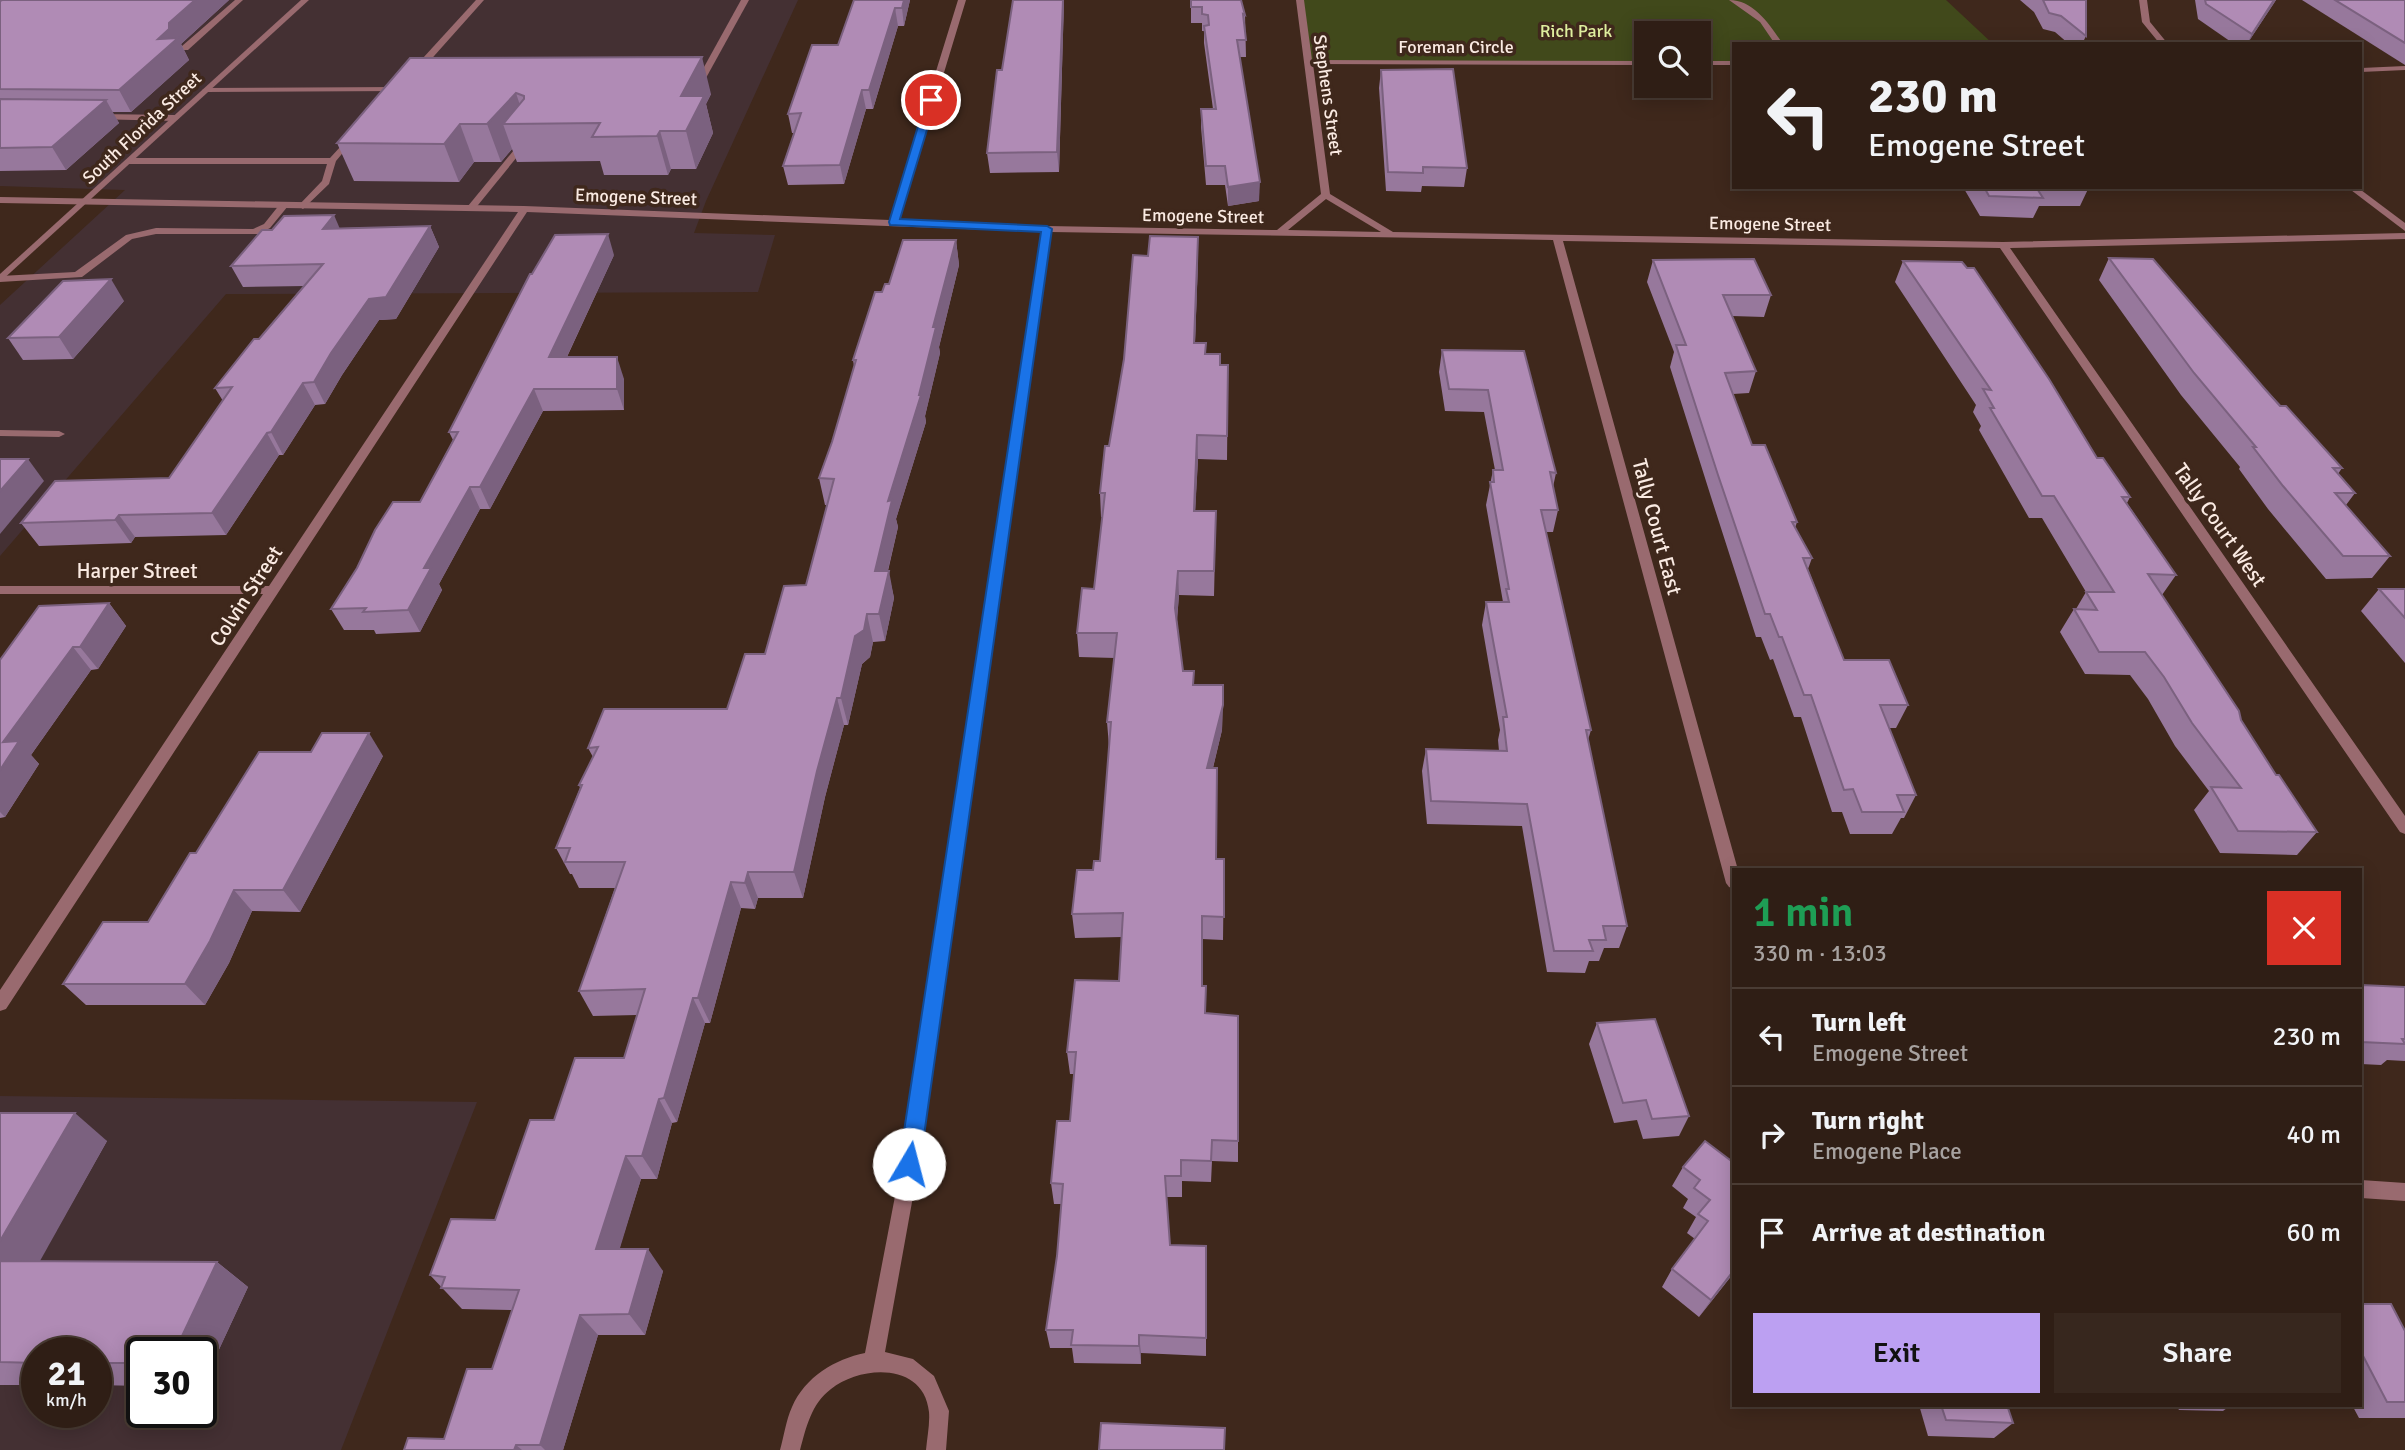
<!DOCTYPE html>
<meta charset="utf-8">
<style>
:root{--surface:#2f1e15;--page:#37271e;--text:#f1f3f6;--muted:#a7a2a0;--line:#4a3c34;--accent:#bca0f2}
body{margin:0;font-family:Signika,sans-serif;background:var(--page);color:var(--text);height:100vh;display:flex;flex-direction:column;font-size:26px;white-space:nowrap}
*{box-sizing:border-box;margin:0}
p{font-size:23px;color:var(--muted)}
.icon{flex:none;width:38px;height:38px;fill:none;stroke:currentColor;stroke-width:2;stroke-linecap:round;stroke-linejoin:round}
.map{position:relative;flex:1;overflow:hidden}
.sheet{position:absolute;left:1732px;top:868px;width:630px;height:539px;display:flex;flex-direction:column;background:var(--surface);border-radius:0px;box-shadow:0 4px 18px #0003,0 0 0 2px var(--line)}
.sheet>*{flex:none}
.hud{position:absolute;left:1732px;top:42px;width:630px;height:147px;border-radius:0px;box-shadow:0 4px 18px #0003,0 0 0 2px var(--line);background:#2f1e15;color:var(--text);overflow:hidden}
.tools{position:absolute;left:1634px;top:21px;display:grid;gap:14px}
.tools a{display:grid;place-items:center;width:77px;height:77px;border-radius:0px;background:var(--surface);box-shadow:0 4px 18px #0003,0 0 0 2px var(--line);font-size:35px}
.speed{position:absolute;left:21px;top:1337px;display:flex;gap:14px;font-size:35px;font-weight:700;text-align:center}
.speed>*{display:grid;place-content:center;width:91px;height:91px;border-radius:50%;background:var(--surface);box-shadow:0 4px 18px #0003,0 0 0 2px var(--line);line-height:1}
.speed small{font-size:18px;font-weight:400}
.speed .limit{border:4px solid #111;border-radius:10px;background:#fff;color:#111}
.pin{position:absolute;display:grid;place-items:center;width:60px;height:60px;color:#fff;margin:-30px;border:4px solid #fff;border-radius:50%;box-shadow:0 2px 7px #0007}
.me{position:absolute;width:77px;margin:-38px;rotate:8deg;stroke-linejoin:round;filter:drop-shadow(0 0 5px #0008)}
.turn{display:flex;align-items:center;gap:24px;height:147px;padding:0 21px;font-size:32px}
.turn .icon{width:91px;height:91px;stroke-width:2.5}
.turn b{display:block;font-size:49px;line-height:60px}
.round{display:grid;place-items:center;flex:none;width:74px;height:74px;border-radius:0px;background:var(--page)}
.headline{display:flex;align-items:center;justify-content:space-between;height:119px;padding:0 21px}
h1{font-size:42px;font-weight:600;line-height:52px;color:#1e9e55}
.cta{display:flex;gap:14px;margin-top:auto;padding:14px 21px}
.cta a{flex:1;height:80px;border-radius:0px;background:var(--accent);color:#111;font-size:28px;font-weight:600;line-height:80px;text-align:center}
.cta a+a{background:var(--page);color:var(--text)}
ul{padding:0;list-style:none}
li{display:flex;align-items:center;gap:21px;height:98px;padding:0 21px;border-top:2px solid var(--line)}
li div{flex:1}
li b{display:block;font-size:26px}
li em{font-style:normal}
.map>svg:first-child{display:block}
</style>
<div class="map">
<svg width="2405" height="1450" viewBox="0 0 2405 1450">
<rect width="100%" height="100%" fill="#3f281c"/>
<!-- commercial -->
<g fill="#443033" fill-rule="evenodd">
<path d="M192,0H798L706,201L694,233L775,235L758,292L226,294L0,556V305L125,190L0,186V67Z"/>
<path d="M0,1096L477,1102L341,1450H0ZM37,1353H96V1412H37ZM142,1353H201V1412H142Z"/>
</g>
<!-- green -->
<path fill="#41491b" d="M1300,0H1946L1993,44H1734V63H1699V33H1647V63L1308,62Z"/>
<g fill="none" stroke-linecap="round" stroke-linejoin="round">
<!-- service -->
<g fill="#996a6f" fill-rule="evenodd">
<path d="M235,0H243L188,50H182V46Z"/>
<path d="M476,0H484L418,74H412V70Z"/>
<path d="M741,0H749L701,87L694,89L693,87Z"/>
<path d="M399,87H402V91L206,92L202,90L206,88Z"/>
<path d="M96,114L175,115L179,118L175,121L93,119L92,117Z"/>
<path d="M352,134L356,137L336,161L329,184L303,209L298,206L322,181L327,164H129L125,161L129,158H330Z"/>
<path d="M523,139L530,141L474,210H468V206Z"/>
<path d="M280,204L288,206L270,228L258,234H156L132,239L82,277L0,282V276L75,272L126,235L156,228L253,229L264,224Z"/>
<path d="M0,430L59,431L65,434L59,437L0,436Z"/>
</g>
<!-- minor -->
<g fill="#996a6f" fill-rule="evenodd">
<path d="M958,0H966L899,221L1047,226L1277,230L1321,194L1296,0H1304L1312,60L1647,61V65L1313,64L1330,194L1393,232L2003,242L2405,233V239L2010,248L2405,816V834L2400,832L2000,248L1563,241L1738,870H1734V889L1729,887L1726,883L1553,240L1051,232L914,1191L885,1352L913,1359L934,1376L949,1411L946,1450H926C927,1438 930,1424 929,1412C924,1362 861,1365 831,1389C811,1404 806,1428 800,1450H780C784,1436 786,1420 792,1407C805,1377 835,1359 865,1353L896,1191L1042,232L527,212L6,1009L0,1011V990L263,594H0V586H269L518,212L0,203V197L524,206L890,220ZM1326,199L1381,232L1288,230Z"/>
<path d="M1729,0C1754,0 1770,25 1783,44H1775L1760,22Z"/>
<path d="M2139,0H2147L2150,22L2168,44H2160L2142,22Z"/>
<rect x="1699" y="61" width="35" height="4"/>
<path d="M2405,66V70L2361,72V68Z"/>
<path d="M2347,187H2357L2405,223V231Z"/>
<path d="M2361,1180L2405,1183V1201L2361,1198Z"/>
</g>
<!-- tertiary -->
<path fill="#996a6f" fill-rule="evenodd" d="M301,0H309L0,282V274Z"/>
</g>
<!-- wall -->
<g fill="#97789c">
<path d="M0,0H229L181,44L189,60L131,112H112L119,123L66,170L0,171Z"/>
<path d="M854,0H910L904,26H898L873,109H866L844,184L788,185L783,166L794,133H792L788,114L838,45Z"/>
<path d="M1013,0H1064L1059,172L990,173L987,153L1002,70Z"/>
<path d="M1191,0L1245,15L1246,57H1240L1259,201L1228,206L1225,185H1206L1201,127V109H1213L1204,43V31H1202V23H1191Z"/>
<path d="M2020,0H2086V36L2082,44H2069L2055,32L2043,29L2034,12Z"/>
<path d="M2195,0H2276L2247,44H2234L2198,19Z"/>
<path d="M2302,0H2405V65Z"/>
<path d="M410,58L711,94L706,104L713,133L696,169H671L668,175H604L600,161L517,162L512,149L501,162H474L459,182L354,181L337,143Z"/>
<path d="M1381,70L1467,168L1464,187L1422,186L1421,192L1386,191L1379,88Z"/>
<path d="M1963,187H2089L2080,206H2039L2033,218L1980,216Z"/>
<path d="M430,226L439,247L396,319L379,320L342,375L325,404L315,405L283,455H279L226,535L135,537L131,543L39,546L21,523L169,478L223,401L215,388L259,339L305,286L243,287L231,266L340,228Z"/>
<path d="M956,240L959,265L939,347L940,353L925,416L926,422L896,519L898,527L888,571L894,598L885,641L873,642L870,657L862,664L848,725H844L825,797L803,898H758L755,909L741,908L710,1023H705L677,1122L672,1123L657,1179H641L619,1249L663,1271L645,1335H598L563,1450H404L444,1439L492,1369L512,1310L462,1309L430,1275L495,1220L554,1120L624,1058L637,1015L593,1016L579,991L615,888H579L572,874H570L556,848L580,788L579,785L593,757L588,748L727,709L765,654L806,585L827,505H825L819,478L832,442L854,366L853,360L882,292L889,284Z"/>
<path d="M614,255L567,357L624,379V410L543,411L490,509H480L439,584L442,590L420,632L376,634L374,630H344L331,609L420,502L453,440L449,432Z"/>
<path d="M2109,258L2264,388L2342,468L2338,474L2355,493L2346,505L2390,556L2372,578L2326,579L2268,509L2239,469L2240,467L2181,395L2099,280Z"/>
<path d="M1198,260L1195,343H1206V354L1220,365H1228L1227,460L1198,459L1195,511H1216L1214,596L1179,595L1177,620L1183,671L1194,685H1223L1222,730L1213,768L1216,859H1224L1223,940L1202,939V986L1205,1013L1238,1141V1162L1212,1161L1211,1182L1182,1181V1197H1166L1170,1245L1206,1246V1356L1141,1353V1364L1074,1363L1072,1348H1050L1046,1330L1057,1256L1061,1204H1054L1051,1183L1070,1121L1074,1074H1070L1067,1052L1119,981L1122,937L1075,938L1072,914L1093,870L1100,861L1109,746L1107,722L1115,658L1079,657L1077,633L1094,589L1103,517H1101L1100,493L1109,446Z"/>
<path d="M1653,260L1771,295L1764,317L1732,316L1756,371L1749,393L1733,394L1752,445L1797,522L1795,528L1812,558L1808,569L1844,660L1908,705L1896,728H1889L1916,795L1904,818H1901L1892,834H1850L1842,812H1832L1801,717H1794L1773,659L1770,660L1761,637H1756L1711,497L1670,367L1674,352L1647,282Z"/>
<path d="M1903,261L2097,458L2130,497L2127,503L2176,575L2162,595L2276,775L2317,832L2297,855L2220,853L2194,810L2209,791L2175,746L2148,699L2130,675L2085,674L2060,632L2074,609H2076L2086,592L2042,518H2029L1979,430L1981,426L1973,412L1976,405L1895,282Z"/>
<path d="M124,301L73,359L23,360L8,338Z"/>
<path d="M1442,350L1524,351L1556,473L1553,487L1558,510L1553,532H1546L1591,730L1588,740L1627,926L1619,948H1604L1599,961H1589L1585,973L1547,972L1522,826L1427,824L1422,771L1426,749L1499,751L1498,740L1500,730L1482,625L1486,602H1503L1486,505L1493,470H1495L1484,412L1445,411L1439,372Z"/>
<path d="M2379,589H2405V663L2361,611Z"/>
<path d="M109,603L126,626L98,669L91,670L31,755L39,764L5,817L0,818V660Z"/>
<path d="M311,752L383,756L300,912L252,911L229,963L205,1005H86L63,984L148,922L196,853Z"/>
<path d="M2361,985L2405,987V1061L2387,1060L2381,1065L2361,1064Z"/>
<path d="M1597,1023L1689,1116L1679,1136L1643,1139L1637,1120L1614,1123L1589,1044Z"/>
<path d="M0,1113L107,1141L39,1261L217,1262L248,1287L202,1386H201V1353H142V1386L96,1385V1353H37V1385H0Z"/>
<path d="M1734,1163V1275L1733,1274L1699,1317L1662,1287L1672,1269L1695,1239L1687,1233L1696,1217L1683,1208L1688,1199L1672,1186L1683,1167Z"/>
<path d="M2361,1304L2405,1331V1418H2359L2352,1405H2361Z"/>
<path d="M1919,1405H2007L2013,1423L1994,1438L1928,1436Z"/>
<path d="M2176,1405H2231L2223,1411L2179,1410Z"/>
</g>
<!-- shaded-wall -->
<g fill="#7b617f">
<path d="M195,0H229L181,44L189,60L131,112L119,90L158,39L169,23Z"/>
<path d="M904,0H910L904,26L902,8Z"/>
<path d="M1063,0H1064L1059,172L1057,152Z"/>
<path d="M2274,0H2276L2247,44L2252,34Z"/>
<path d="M895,8L898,26L873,109L869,90Z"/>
<path d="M702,57L711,94L706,104L713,133L696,169L686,131L681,96Z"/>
<path d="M862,90L866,109L844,184L840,165Z"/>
<path d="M516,93L526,124H503L512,149L501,162L487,124Z"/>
<path d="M106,100L119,123L66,170L52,147Z"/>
<path d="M460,124L474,162L459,182L444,144Z"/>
<path d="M660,131L671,169L668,175L657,136Z"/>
<path d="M1260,182L1259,201L1228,206V187Z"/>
<path d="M334,215L343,236L323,229Z"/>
<path d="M430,226L439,247L396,319L379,320L342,375L325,404L314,382L331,353L369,299Z"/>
<path d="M608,234L614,255L557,378L549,357Z"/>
<path d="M1198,237V260L1194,367V343Z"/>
<path d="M956,240L959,265L939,347L940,353L925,416L926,422L896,519L898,527L881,599L875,571L888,501L919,395L933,327Z"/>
<path d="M111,279L124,301L73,359L59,337Z"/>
<path d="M617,357L624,379V410L617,389Z"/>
<path d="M303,383L315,405L283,455L271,432Z"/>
<path d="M534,389L543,411L490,509L480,487Z"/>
<path d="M267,433L279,455L226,535L212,513Z"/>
<path d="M1197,435L1198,459L1194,535V511Z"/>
<path d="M28,459L44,481L0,534V491Z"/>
<path d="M470,487L480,509L439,584L442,590L420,632L408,610L424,568Z"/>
<path d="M119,515L135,537L131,543L115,520Z"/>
<path d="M889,571L894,598L885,641L879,614Z"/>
<path d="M1178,571L1179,595L1176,632L1175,608Z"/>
<path d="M109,603L126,626L98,669L80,647Z"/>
<path d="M867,614L873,642L870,657L862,664L848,725L841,698L855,636Z"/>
<path d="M73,647L91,670L31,755L39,764L5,817L0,812V770L3,742Z"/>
<path d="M837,698L844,725L825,797L803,898L794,872L817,771Z"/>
<path d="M1223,705L1222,730L1207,792V768Z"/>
<path d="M369,733L383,756L300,912L283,890Z"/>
<path d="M748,872L758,898L755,909L745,883Z"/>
<path d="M731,882L741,908L710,1023L698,998Z"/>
<path d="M234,890L252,911L229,963L205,1005L185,984Z"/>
<path d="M693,998L705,1023L677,1122L664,1098Z"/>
<path d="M659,1099L672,1123L657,1179L642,1156Z"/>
<path d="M75,1113L107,1141L26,1286L0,1269V1241Z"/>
<path d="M626,1156L641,1179L613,1271L596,1249Z"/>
<path d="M648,1249L663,1271L645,1335L629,1314Z"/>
<path d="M217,1262L248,1287L202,1386L201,1385V1353H174Z"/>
<path d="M1734,1270V1271L1699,1317L1711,1300Z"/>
<path d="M580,1315L598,1335L563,1450H545L540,1445Z"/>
<path d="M1139,1335L1141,1353V1364L1139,1346Z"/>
<path d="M516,1445L522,1450H514Z"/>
</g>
<!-- building -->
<g fill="#b08bb5" stroke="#7b617f" stroke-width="2">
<path d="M2,0H195L169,23V29L158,39L178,38L119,90L0,89V1Z"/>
<path d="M854,0H904L902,8H895L869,90H862L840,165L783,166L801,113L788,114L812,45H838Z"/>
<path d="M1013,0H1063L1057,152L987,153L997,70H1002Z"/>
<path d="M1191,0H1241L1245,15L1243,14L1246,40H1237L1260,182L1228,187L1225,166H1206L1201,109H1216L1204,26L1209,25L1208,15L1202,14V7H1191Z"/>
<path d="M2043,0H2086V36L2061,16L2049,13Z"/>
<path d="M2205,0H2274L2252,34L2206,4Z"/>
<path d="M2335,0H2405V43Z"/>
<path d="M702,57L681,96H704L686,131H660L657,136L592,137L600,123L503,124L524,99V96L516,93L487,124H460L444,144L337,143L410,58Z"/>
<path d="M1453,69L1467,168L1423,167V173L1388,172L1381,70Z"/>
<path d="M0,99L106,100L52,147L0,148Z"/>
<path d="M1984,187H2036L2043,198L1989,196Z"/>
<path d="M334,215L323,229L430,226L386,297L369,299L331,353L314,382L303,383L271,432L267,433L212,513L119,515L115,520L21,523L55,481L169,478L232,387L215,388L254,339H259L323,264L231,266L262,230H272L284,216Z"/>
<path d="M608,234L549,357H617V389H534L480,487H470L424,568H431L408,610L363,612L366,608L331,609L357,568L375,530L393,502H420L458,432H449L530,274H532L555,235Z"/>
<path d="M1150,236L1198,237L1194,343H1206L1205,354H1220V365H1228L1227,436L1197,435L1194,511H1216L1214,571H1178L1175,608L1183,671H1194L1193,685H1223V705L1207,768H1217L1216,859H1224V917L1202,916V986H1206L1205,1013L1238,1016V1141L1212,1140L1211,1161L1181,1160V1176H1165L1170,1245L1206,1246V1338L1139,1335V1346L1071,1345L1073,1330H1046L1057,1256L1063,1184L1051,1183L1057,1121H1070L1076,1052H1067L1075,980L1119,981L1123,913L1072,914L1077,870H1093L1094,861H1100L1111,722H1107L1117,633H1077L1082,588L1094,589L1105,493H1100L1105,446H1109L1124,359L1133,255L1148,256Z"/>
<path d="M903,240H956L933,327H936L919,395H921L888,501L892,500L875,571H889L879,614H867L864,630L855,636L841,698H837L817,771L794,872H748L745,883L731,882L698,998H693L664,1098L659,1099L642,1156H626L596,1249H648L629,1314L580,1315L540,1445H516L514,1450H404L408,1438L444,1439L467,1369H492L519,1290L441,1288L445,1277L430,1275L451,1219L495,1220L530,1120H554L575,1058H624L645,989L579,991L625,862H565L570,848H556L582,785H579L598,747L588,748L604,709H727L745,654H765L784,586L806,585L834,479L819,478L832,442L856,360H853L875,292H882L885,284H889Z"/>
<path d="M2109,258L2153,259L2264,388L2280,406H2286L2342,468H2333L2355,493H2335L2390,556H2343L2283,486L2253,447H2256L2194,373Z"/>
<path d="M1754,259L1771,295H1723L1756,371L1725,373L1752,445H1765L1797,522H1792L1812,558H1803L1844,660H1889L1908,705H1880L1916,795H1897L1904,812H1862L1853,789L1844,790L1811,695H1804L1782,637H1779L1770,614H1765L1718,475L1676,345H1686L1653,260Z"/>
<path d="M1903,261L1962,262L1967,268H1974L2049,379L2097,458H2103L2130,497H2122L2176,575L2148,574L2239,711L2241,720L2276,775H2279L2317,832L2238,831L2211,787L2241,788L2192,723L2164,677L2145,652H2099L2074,609L2097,610L2086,592H2114L2054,496H2042L1990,408H1994L1983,389L1991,390Z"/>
<path d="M111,279L59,337L8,338L63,281Z"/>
<path d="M1442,350L1524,351L1556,473L1550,472L1558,510H1541L1591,730H1586L1627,926H1603L1606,940H1589L1593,951H1554L1527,804L1431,801L1426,749L1507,751L1503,717H1507L1486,602H1509L1506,589H1509L1490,482H1494L1493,470H1503L1488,390L1449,389Z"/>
<path d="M0,459H28L0,491Z"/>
<path d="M2379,589H2405V618Z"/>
<path d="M109,603L80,647H73L3,742L19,741L0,770V660L39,606Z"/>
<path d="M322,733H369L283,890H234L210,941L185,984H63L103,922H148L190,853H196L259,752H311Z"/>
<path d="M2361,985L2405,987V1039H2402L2405,1044L2361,1042Z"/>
<path d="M1655,1019L1689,1116L1652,1119L1646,1100L1623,1103L1597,1023Z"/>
<path d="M0,1113H75L0,1241Z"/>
<path d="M1705,1141L1734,1163V1270L1711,1300L1672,1269L1708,1221L1698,1214L1710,1200L1694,1188L1700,1180L1683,1167Z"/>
<path d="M0,1261L217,1262L174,1353H142V1363H96V1353H37V1363L0,1362Z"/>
<path d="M2361,1304H2391L2405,1331V1402H2387L2361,1352Z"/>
<path d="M1941,1405H2007L2013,1423L1946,1420Z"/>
<path d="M1101,1423L1225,1428L1224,1450H1099Z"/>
</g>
<!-- route -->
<path fill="#1a73e8" stroke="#114b97" stroke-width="2" d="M931,97L936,100L900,219L1047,226L1052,229L920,1164L917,1171L909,1174L902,1171L899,1164L1041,232L890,225L889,222L926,100Z"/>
<g text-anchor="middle" stroke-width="7" stroke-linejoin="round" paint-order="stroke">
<!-- far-park labels -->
<g font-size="18" fill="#deee9e" stroke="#3f281c">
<text x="1576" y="37">Rich Park</text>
</g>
<!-- far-street labels -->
<g font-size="18" fill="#faeae2" stroke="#3f281c">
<text x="1456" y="53">Foreman Circle</text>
<text transform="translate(1328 95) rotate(82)" y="6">Stephens Street</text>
<text transform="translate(142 128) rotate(-43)" y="6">South Florida Street</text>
<text transform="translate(636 197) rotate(2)" y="6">Emogene Street</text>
<text transform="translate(1203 216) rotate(1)" y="6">Emogene Street</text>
<text transform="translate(1770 224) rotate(1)" y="6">Emogene Street</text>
</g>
<!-- street labels -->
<g font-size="21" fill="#faeae2" stroke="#3f281c">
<text transform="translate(2220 525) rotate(55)" y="7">Tally Court West</text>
<text transform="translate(1657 527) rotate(75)" y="7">Tally Court East</text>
<text x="137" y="578">Harper Street</text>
<text transform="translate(246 596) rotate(-57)" y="7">Colvin Street</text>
</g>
</g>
</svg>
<div class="tools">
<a><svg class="icon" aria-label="search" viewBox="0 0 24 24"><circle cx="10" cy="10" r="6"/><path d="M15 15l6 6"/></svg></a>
</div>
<div class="speed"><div>21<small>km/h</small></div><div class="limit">30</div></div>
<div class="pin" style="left:931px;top:100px;background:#d93025"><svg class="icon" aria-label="arrive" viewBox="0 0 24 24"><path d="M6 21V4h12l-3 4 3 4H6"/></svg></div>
<svg class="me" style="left:909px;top:1164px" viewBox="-20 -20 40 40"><circle r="19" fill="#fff"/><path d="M0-13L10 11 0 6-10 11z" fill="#1a73e8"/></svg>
<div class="hud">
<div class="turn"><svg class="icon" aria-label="left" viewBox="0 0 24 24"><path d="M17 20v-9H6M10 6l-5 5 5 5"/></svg><div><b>230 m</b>Emogene Street</div></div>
</div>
<section class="sheet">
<div class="headline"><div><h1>1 min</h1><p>330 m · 13:03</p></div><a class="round" style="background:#d93025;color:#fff"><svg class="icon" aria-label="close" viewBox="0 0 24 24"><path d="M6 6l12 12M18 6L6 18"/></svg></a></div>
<ul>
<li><svg class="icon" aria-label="left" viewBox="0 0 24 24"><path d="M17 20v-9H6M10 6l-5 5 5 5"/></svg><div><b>Turn left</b><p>Emogene Street</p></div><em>230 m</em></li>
<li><svg class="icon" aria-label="right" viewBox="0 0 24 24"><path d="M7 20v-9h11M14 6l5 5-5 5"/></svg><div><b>Turn right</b><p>Emogene Place</p></div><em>40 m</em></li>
<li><svg class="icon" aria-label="arrive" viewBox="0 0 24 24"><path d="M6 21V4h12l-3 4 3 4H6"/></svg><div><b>Arrive at destination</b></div><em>60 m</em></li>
</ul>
<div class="cta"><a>Exit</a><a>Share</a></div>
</section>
</div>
